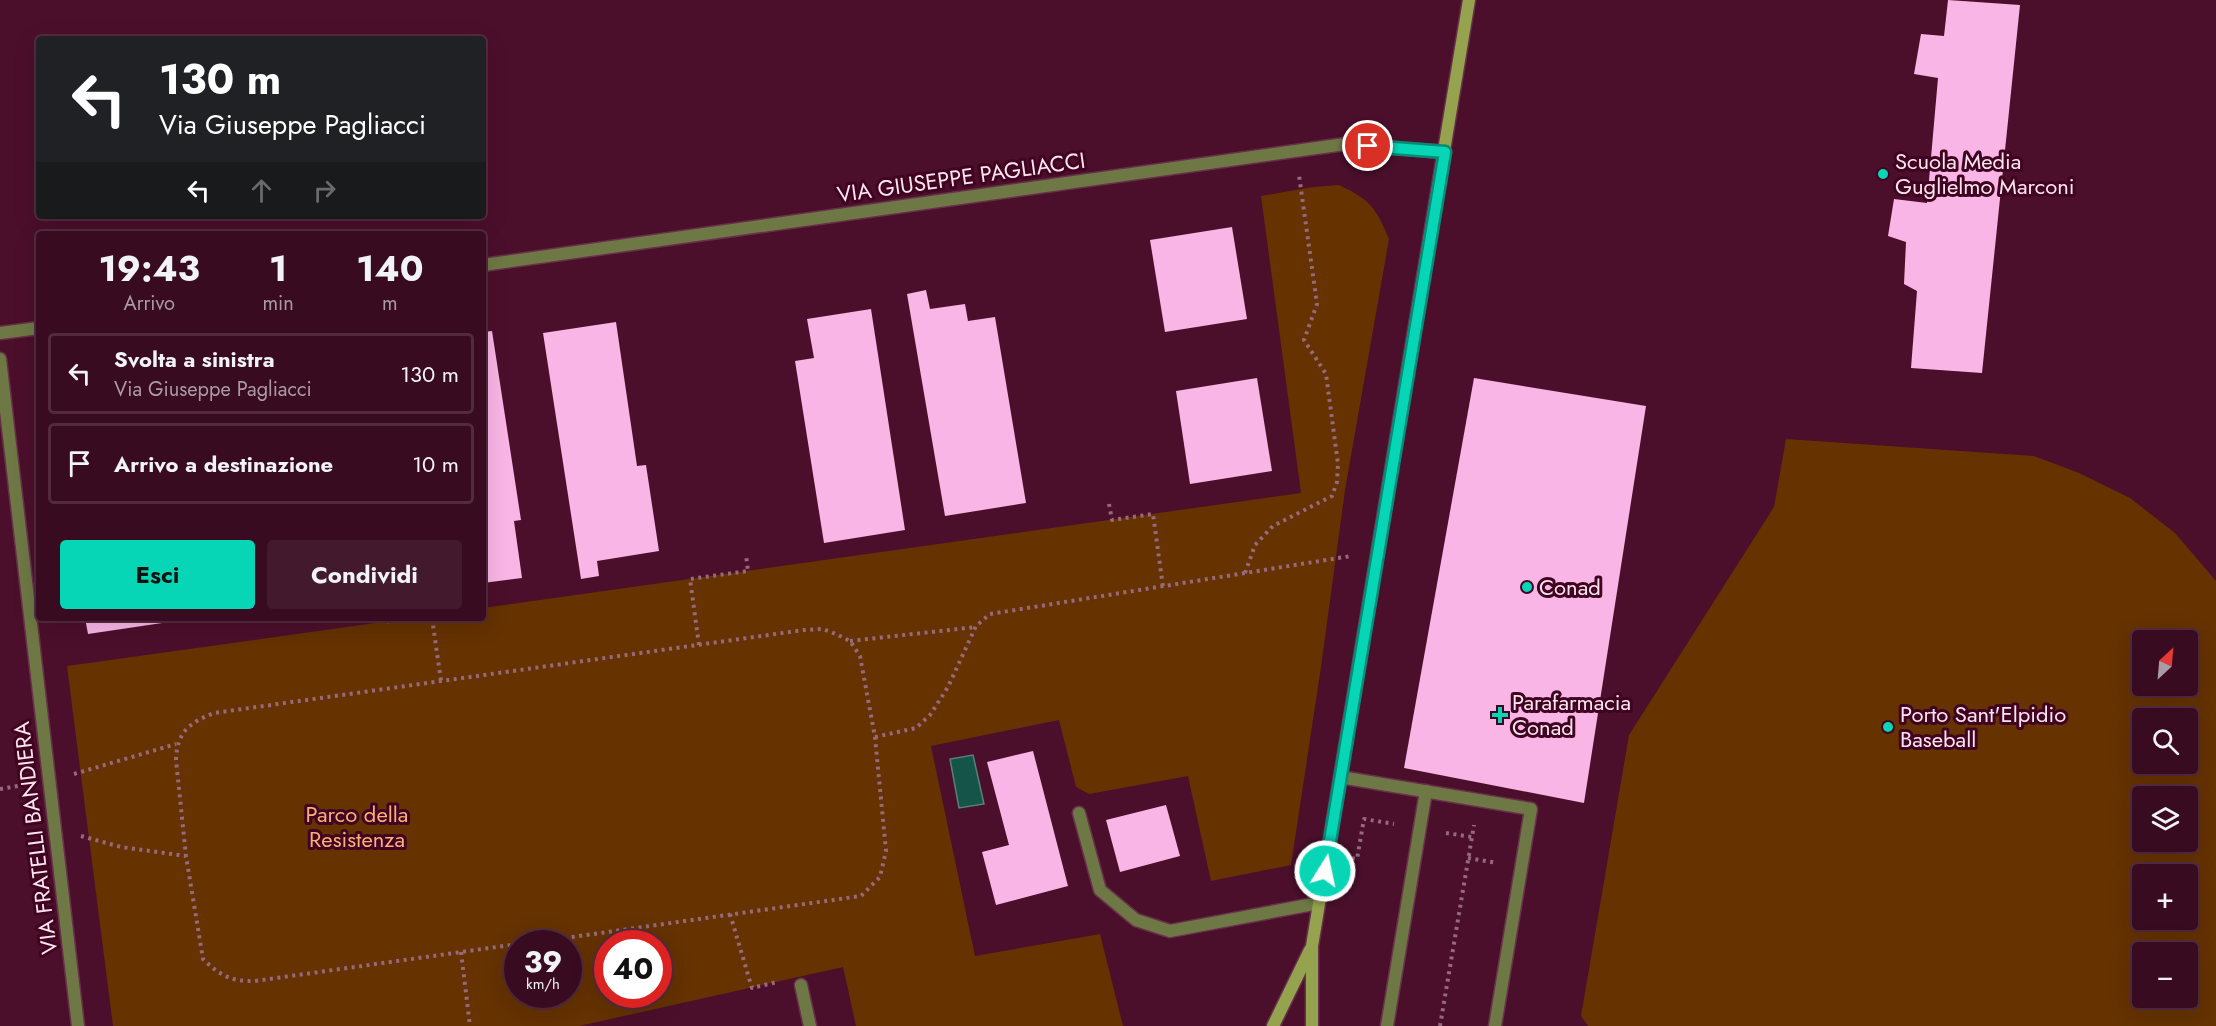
<!DOCTYPE html>
<html lang="it">
<meta charset="utf-8">
<style>
:root{--surface:#380b20;--page:#43192d;--text:#f1f3f6;--muted:#ab9ba5;--line:#522b3e;--accent:#06d5b6}
body{margin:0;font-family:Jost,sans-serif;background:var(--page);color:var(--text);height:100vh;display:flex;flex-direction:column;font-size:22px;white-space:nowrap}
*{box-sizing:border-box;margin:0}
p{font-size:20px;color:var(--muted)}
.icon{flex:none;width:33px;height:33px;fill:none;stroke:currentColor;stroke-width:2;stroke-linecap:round;stroke-linejoin:round}
.map{position:relative;flex:1;overflow:hidden}
.sheet{position:absolute;left:36px;top:231px;width:450px;height:390px;display:flex;flex-direction:column;background:var(--surface);border-radius:6px;box-shadow:0 6px 24px #0002,0 0 0 2px var(--line)}
.sheet>*{flex:none}
.guide{position:absolute;left:36px;top:36px;width:450px;height:183px;border-radius:6px;box-shadow:0 6px 24px #0002,0 0 0 2px var(--line);background:#202124;color:#fff;overflow:hidden}
.needle{width:39px;rotate:26deg}
.buttons{position:absolute;left:2132px;top:630px;display:grid;gap:12px}
.buttons a{display:grid;place-items:center;width:66px;height:66px;border-radius:6px;background:var(--surface);box-shadow:0 6px 24px #0002,0 0 0 2px var(--line);font-size:30px}
.speed{position:absolute;left:504px;top:930px;display:flex;gap:12px;font-size:30px;font-weight:700;text-align:center}
.speed>*{display:grid;place-content:center;width:78px;height:78px;border-radius:50%;background:var(--surface);box-shadow:0 6px 24px #0002,0 0 0 2px var(--line);line-height:1}
.speed small{font-size:15px;font-weight:400}
.speed .limit{border:9px solid #d22;background:#fff;color:#111}
.pin{position:absolute;display:grid;place-items:center;width:51px;height:51px;color:#fff;margin:-26px;border:3px solid #fff;border-radius:50%;box-shadow:0 2px 6px #0007}
.me{position:absolute;width:66px;margin:-33px;rotate:10deg;stroke-linejoin:round;filter:drop-shadow(0 0 4px #0008)}
.turn{display:flex;align-items:center;gap:21px;height:126px;padding:0 24px;font-size:27px}
.turn .icon{width:78px;height:78px;stroke-width:2.5}
.turn b{display:block;font-size:42px;line-height:51px}
.lanes{display:flex;align-items:center;height:57px;padding:0 24px;background:#0003;justify-content:center;gap:30px;direction:ltr}
.lanes .off{opacity:.35}
.eta{display:flex;justify-content:space-evenly;align-items:center;height:102px;text-align:center}
.eta b{font-size:36px;font-weight:700;line-height:42px}
.button{display:flex;gap:12px;margin-top:auto;padding:12px 24px}
.button a{flex:1;height:69px;border-radius:6px;background:var(--accent);color:#111;font-size:24px;font-weight:700;line-height:69px;text-align:center}
.button a+a{background:var(--page);color:var(--text)}
ul{padding:0;list-style:none}
li{display:flex;align-items:center;gap:18px;height:81px;margin:0 12px 9px;padding:0 12px;border:3px solid var(--line);border-radius:6px}
li div{flex:1}
li b{display:block;font-size:22px}
li em{font-style:normal}
.map>svg:first-child{display:block}
</style>
<div class="map">
<svg width="2216" height="1026" viewBox="0 0 2216 1026">
<rect width="100%" height="100%" fill="#4b0f2b"/>
<!-- green -->
<g fill="#653200" fill-rule="evenodd">
<path d="M1339,185C1370,200 1376,207 1389,239L1345,490L1321,667L1291,865L1211,881L1188,776L1089,794L1076,787L1059,720L931,746L975,956L1100,934L1123,1026H856L843,967L579,1026H113L67,666L411,618H483V608L1301,493L1261,196L1313,187ZM518,944H568V994H518ZM608,944H658V994H608Z"/>
<path d="M1786,439L2034,456L2079,473L2130,498L2175,533L2216,581V1026H1588L1581,1016L1629,735L1774,507ZM2142,640H2187V686H2142ZM2142,718H2187V764H2142ZM2142,796H2187V842H2142ZM2142,874H2187V920H2142ZM2142,952H2187V998H2142Z"/>
</g>
<!-- water -->
<path fill="#155448" stroke="#5b807a" stroke-width="1.5" d="M973,755L984,804L959,808L950,759Z"/>
<!-- building -->
<g fill="#f8b5e5">
<path d="M1948,0L2020,5L1982,373L1911,368L1917,291L1904,284L1906,242L1888,236L1894,199L1927,203L1938,78L1914,74L1921,34L1944,36Z"/>
<path d="M1232,227L1247,319L1165,332L1150,240Z"/>
<path d="M926,290L930,309L965,304L968,321L995,317L1026,503L945,516L907,294Z"/>
<path d="M871,309L905,530L824,543L795,361L814,358L807,319Z"/>
<path d="M616,322L637,466L646,465L659,551L597,561L599,576L581,579L543,333Z"/>
<path d="M492,331L521,520L514,521L522,578L483,583V332Z"/>
<path d="M1257,378L1272,471L1190,484L1176,391Z"/>
<path d="M1474,378L1646,406L1584,803L1404,768Z"/>
<path d="M85,618H168L169,622L88,634Z"/>
<path d="M1033,751L1068,886L996,905L982,852L1009,845L987,762Z"/>
<path d="M1166,805L1180,856L1120,872L1106,820Z"/>
</g>
<g fill="none" stroke-linecap="round" stroke-linejoin="round">
<defs>
<g id="lane">
<path d="M1340,777L1531,809L1495,1026"/>
<path d="M1079,813L1100,890L1136,920L1170,931L1319,903"/>
<path d="M801,985L810,1026"/>
<path d="M1387,1026L1426,791"/>
</g>
<g id="street">
<path d="M483,265L1345,144L1445,152"/>
<path d="M0,333L39,328"/>
<path d="M0,359L78,1026"/>
</g>
<g id="secondary">
<path d="M1273,1026L1310,950"/>
<path d="M1312,1026V946L1469,0"/>
</g>
</defs>
<!-- lane casing -->
<use href="#lane" stroke="#68314a" stroke-width="15"/>
<!-- street casing -->
<use href="#street" stroke="#68314a" stroke-width="15"/>
<!-- secondary casing -->
<use href="#secondary" stroke="#68314a" stroke-width="15"/>
<!-- path -->
<g stroke="#96697c" stroke-width="4" stroke-dasharray="3 4.5" stroke-linecap="butt">
<path d="M1109,504L1112,520L1153,514L1163,587"/>
<path d="M1245,573L1255,545L1273,526L1332,496L1337,482L1338,464L1326,374L1304,340L1317,304L1299,175"/>
<path d="M383,618V622L411,618"/>
<path d="M432,618L441,681"/>
<path d="M850,641L976,627"/>
<path d="M699,645L690,579L748,571L746,555"/>
<path d="M875,737L916,728L930,715L948,687L976,626L990,614L1351,556"/>
<path d="M74,774L176,744"/>
<path d="M0,789L23,785"/>
<path d="M1446,833L1472,837"/>
<path d="M81,836L121,847L186,856"/>
<path d="M1352,858L1357,859L1364,819L1394,824"/>
<path d="M1468,858L1497,863"/>
<path d="M730,914L752,988L777,982"/>
<path d="M518,944L255,981C232,982 219,975 203,959L186,856L176,760C177,732 189,723 214,713L804,630L823,629L838,635L850,641L860,656L875,737L886,851L880,877L861,896L523,944"/>
<path d="M461,952L470,1026"/>
<path d="M1440,1026L1474,825"/>
</g>
<!-- lane -->
<use href="#lane" stroke="#6e7844" stroke-width="12"/>
<!-- street -->
<use href="#street" stroke="#6e7844" stroke-width="12"/>
<!-- secondary -->
<use href="#secondary" stroke="#95a34e" stroke-width="12"/>
</g>
<g fill="none" stroke-linecap="round" stroke-linejoin="round">
<defs>
<path id="route" d="M1325,871L1445,152L1368,146"/>
</defs>
<!-- route casing -->
<use href="#route" stroke="#048a76" stroke-width="15"/>
<!-- route -->
<use href="#route" stroke="#06d5b6" stroke-width="10"/>
</g>
<!-- markers -->
<g fill="#06d5b6" stroke="#400321" stroke-width="2">
<circle cx="1883" cy="174" r="6"/>
<circle cx="1527" cy="587" r="6"/>
<path d="M1497 706h6v6h6v6h-6v6h-6v-6h-6v-6h6z"/>
<circle cx="1888" cy="727" r="6"/>
</g>
<g text-anchor="middle" stroke-width="6" stroke-linejoin="round" paint-order="stroke">
<!-- poi labels -->
<g font-size="22" fill="#ffe6ee" stroke="#400321" text-anchor="start">
<text x="1895" y="169">Scuola Media<tspan x="1895" dy="25">Guglielmo Marconi</tspan></text>
<text x="1539" y="595">Conad</text>
<text x="1512" y="710">Parafarmacia<tspan x="1512" dy="25">Conad</tspan></text>
<text x="1900" y="722">Porto Sant'Elpidio<tspan x="1900" dy="25">Baseball</tspan></text>
</g>
<!-- street labels -->
<g font-size="22" fill="#ffe6ee" stroke="#400321">
<text transform="translate(961 177) rotate(-8)" y="8">VIA GIUSEPPE PAGLIACCI</text>
<text transform="translate(35 838) rotate(-97)" y="8">VIA FRATELLI BANDIERA</text>
</g>
<!-- park labels -->
<g font-size="22" fill="#fcaf75" stroke="#400321">
<text x="357" y="822">Parco della<tspan x="357" dy="25">Resistenza</tspan></text>
</g>
</g>
</svg>
<div class="buttons">
<a><svg class="needle" viewBox="-14 -14 28 28"><path d="M0-13l5 13h-10z" fill="#e53935"/><path d="M0 13l5-13h-10z" fill="#ab9ba5"/></svg></a>
<a><svg class="icon" aria-label="search" viewBox="0 0 24 24"><circle cx="10" cy="10" r="6"/><path d="M15 15l6 6"/></svg></a>
<a><svg class="icon" aria-label="layers" viewBox="0 0 24 24"><path d="M12 4l9 5-9 5-9-5zM3 14l9 5 9-5"/></svg></a>
<a>+</a>
<a>−</a>
</div>
<div class="speed"><div>39<small>km/h</small></div><div class="limit">40</div></div>
<div class="pin" style="left:1368px;top:146px;background:#d93025"><svg class="icon" aria-label="arrive" viewBox="0 0 24 24"><path d="M6 21V4h12l-3 4 3 4H6"/></svg></div>
<svg class="me" style="left:1325px;top:871px" viewBox="-20 -20 40 40"><circle r="17" fill="#06d5b6" stroke="#fff" stroke-width="3"/><path d="M0-11L8 9 0 5-8 9z" fill="#fff"/></svg>
<div class="guide">
<div class="turn"><svg class="icon" aria-label="left" viewBox="0 0 24 24"><path d="M17 20v-9H6M10 6l-5 5 5 5"/></svg><div><b>130 m</b>Via Giuseppe Pagliacci</div></div>
<div class="lanes"><svg class="icon" aria-label="left" viewBox="0 0 24 24"><path d="M17 20v-9H6M10 6l-5 5 5 5"/></svg><svg class="icon off" aria-label="ahead" viewBox="0 0 24 24"><path d="M12 20V5M6 11l6-6 6 6"/></svg><svg class="icon off" aria-label="right" viewBox="0 0 24 24"><path d="M7 20v-9h11M14 6l5 5-5 5"/></svg></div>
</div>
<section class="sheet">
<div class="eta">
<div><b>19:43</b><p>Arrivo</p></div>
<div><b>1</b><p>min</p></div>
<div><b>140</b><p>m</p></div>
</div>
<ul>
<li><svg class="icon" aria-label="left" viewBox="0 0 24 24"><path d="M17 20v-9H6M10 6l-5 5 5 5"/></svg><div><b>Svolta a sinistra</b><p>Via Giuseppe Pagliacci</p></div><em>130 m</em></li>
<li><svg class="icon" aria-label="arrive" viewBox="0 0 24 24"><path d="M6 21V4h12l-3 4 3 4H6"/></svg><div><b>Arrivo a destinazione</b></div><em>10 m</em></li>
</ul>
<div class="button"><a>Esci</a><a>Condividi</a></div>
</section>
</div>
